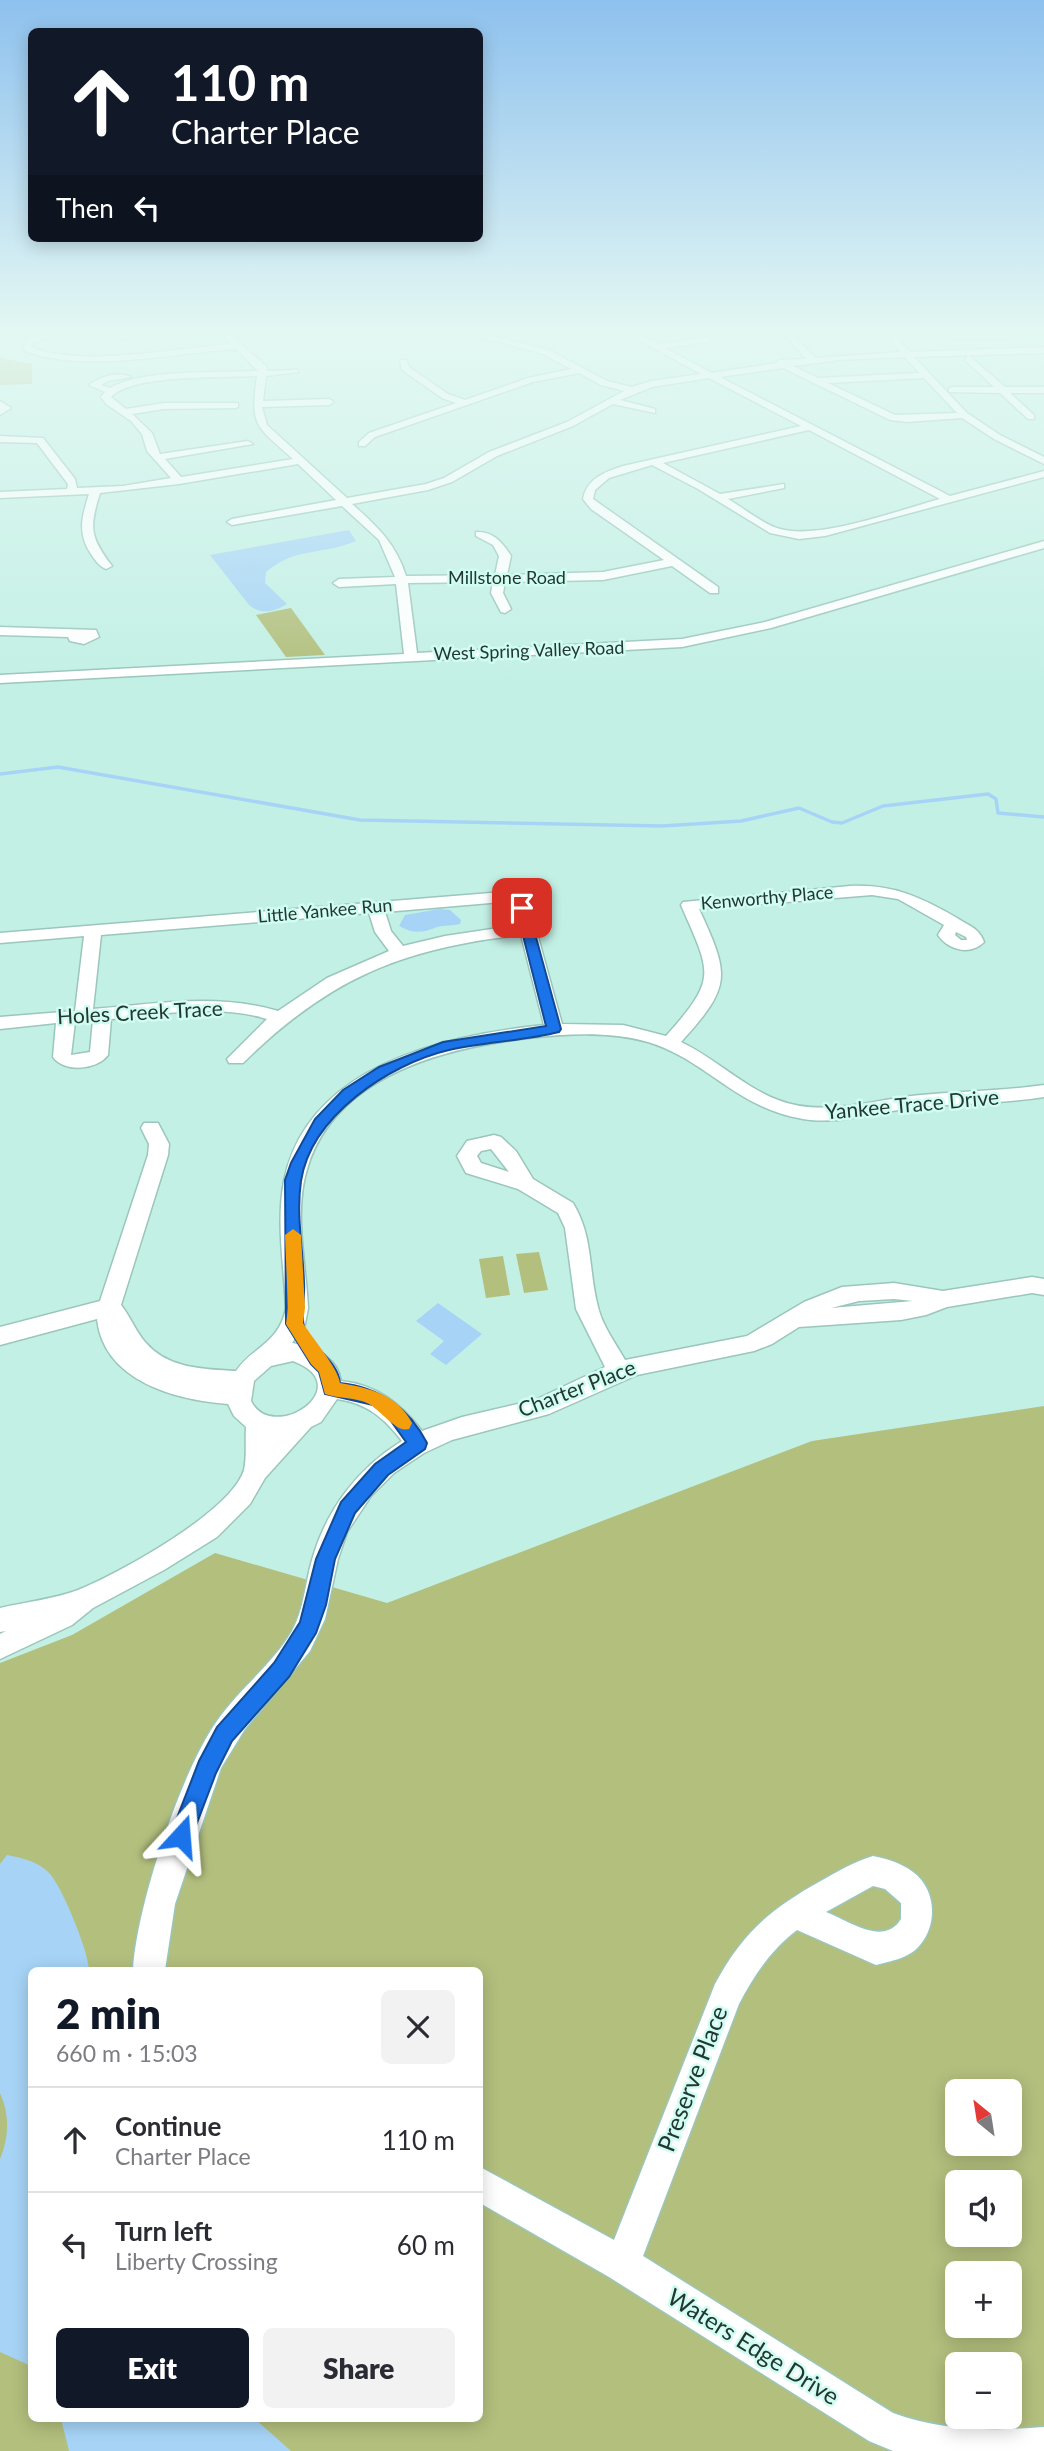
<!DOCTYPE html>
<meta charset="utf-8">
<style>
:root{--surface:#fff;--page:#f2f2f3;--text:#2b2b33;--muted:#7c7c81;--line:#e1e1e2;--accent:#111827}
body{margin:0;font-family:Lato,sans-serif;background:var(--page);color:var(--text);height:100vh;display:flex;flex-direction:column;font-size:26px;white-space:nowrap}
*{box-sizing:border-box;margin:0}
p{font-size:23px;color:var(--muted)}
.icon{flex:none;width:38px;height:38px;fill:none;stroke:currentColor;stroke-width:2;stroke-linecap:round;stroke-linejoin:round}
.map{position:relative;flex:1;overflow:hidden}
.panel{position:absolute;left:28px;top:1967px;width:455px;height:455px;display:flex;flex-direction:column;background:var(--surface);border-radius:10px;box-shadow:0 4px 18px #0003}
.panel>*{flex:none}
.banner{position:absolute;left:28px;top:28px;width:455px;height:214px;border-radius:10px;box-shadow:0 4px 18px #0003;background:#111827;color:#fff;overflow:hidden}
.needle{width:46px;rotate:330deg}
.buttons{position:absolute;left:945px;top:2079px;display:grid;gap:14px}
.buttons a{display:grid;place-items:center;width:77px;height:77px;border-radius:10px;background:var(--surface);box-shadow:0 4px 18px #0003;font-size:35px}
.pin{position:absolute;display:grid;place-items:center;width:60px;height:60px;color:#fff;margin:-30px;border-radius:14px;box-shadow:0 4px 10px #0006}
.me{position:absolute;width:77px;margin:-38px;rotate:19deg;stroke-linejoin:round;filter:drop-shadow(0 0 5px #0008)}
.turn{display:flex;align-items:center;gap:24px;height:147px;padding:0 28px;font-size:32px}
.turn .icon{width:91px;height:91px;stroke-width:2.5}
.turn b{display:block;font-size:49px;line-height:60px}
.then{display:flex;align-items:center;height:66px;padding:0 28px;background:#0003;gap:14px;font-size:26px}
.round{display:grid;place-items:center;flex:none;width:74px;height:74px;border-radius:10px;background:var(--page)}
.head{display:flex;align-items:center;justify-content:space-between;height:119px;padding:0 28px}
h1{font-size:42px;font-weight:800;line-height:52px;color:var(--accent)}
.primary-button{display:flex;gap:14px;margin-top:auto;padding:14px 28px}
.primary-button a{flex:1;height:80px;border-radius:10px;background:var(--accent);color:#fff;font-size:28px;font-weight:800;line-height:80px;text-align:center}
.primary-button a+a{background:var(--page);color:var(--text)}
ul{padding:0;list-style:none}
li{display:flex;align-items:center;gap:21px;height:105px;padding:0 28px;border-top:2px solid var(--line)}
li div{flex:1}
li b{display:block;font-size:26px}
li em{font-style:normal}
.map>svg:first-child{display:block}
</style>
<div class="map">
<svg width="1044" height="2451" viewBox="0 0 1044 2451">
<rect width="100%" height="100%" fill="#c3f0e5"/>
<!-- green -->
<g fill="#b3bf7d" fill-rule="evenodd">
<path d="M0,358L32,364V384L0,385Z"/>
<path d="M291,608L325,655L286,657L256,615Z"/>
<path d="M539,1252L548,1290L524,1293L516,1254Z"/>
<path d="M503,1256L510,1295L486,1298L479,1259Z"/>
<path d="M1044,1406V2451H0V1663L72,1635L215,1553L387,1603L812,1441ZM32,1970H480V2418H32ZM957,2091H1010V2144H957ZM957,2182H1010V2235H957ZM957,2273H1010V2326H957ZM957,2364H1010V2417H957Z"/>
</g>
<!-- water -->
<g fill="#a7d4f6">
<path d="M349,530L356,541C321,556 297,546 266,572L265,583L287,604C274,612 261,615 249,605L210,555Z"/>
<path d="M439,909L450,910L461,920L460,924C453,926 444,925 437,927C423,933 413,934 399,926L405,915Z"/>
<path d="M438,1303L482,1334L446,1365L430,1354L444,1341L416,1321Z"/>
<path d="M7,1855C23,1858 40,1862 51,1875C64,1892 88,1950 89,1970H32L31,2366L0,2352V2159C9,2137 10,2115 0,2093V1864Z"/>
<path d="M61,2419H255L291,2451H69Z"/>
</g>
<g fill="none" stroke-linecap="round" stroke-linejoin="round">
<!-- stream -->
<path stroke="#a7d4f6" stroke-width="3.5" d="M0,774L58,767L360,820L662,826L741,821L799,808L832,822L842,823L883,806L988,794L996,799L998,813L1044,817"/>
<defs>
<g id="minor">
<path d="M38,336H51L33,343L31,347C80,368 176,348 231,344L223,336H232L266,366L267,371L297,370L298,372L266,376L263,401L329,399L334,402L329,405L262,407L267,425L347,498L426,484L444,478L489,452L567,422L624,391L601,385L579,373L533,382L375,437L365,446H359V442L369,433L456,403L442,398L402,370L400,360H406L409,367L448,394L465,400L528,378L571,369L543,354L478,336H491L549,350L607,381L632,387L651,381L701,374L631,336H641L658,344L712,337L709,342L665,348L712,373L776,363L780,360L806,359L786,336H794L815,358L901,352L886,336H894L910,352L1044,347V353L914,357L967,413L1000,435L1044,457V464L994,439L962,418L907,422L890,420L783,368L720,377L950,496L1044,471V477L825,536L799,539L770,533L698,489L652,465L609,478L595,490L593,499L718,587V593H710L672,566L603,580L505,582L503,593L511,609L505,613L501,612L491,593L493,582L408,583L417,653L682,639L765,622L1044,541V548L771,628L682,647L0,683V675L404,654L396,584L339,587L333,583L339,579L395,577L379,540L342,506L232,525L227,522L232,519L336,500L298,464L179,484L100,493C89,528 90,537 112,566L106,569C99,566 95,560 91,554C77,533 82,516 89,494L0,498V492L67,489L68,484L37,443L0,442V436L43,438L75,479L77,488L123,486L171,478L147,451L142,434L131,421L106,404L101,397L105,392L89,385C101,376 118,371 131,377L108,381L101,385L110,388C142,369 220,373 258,371L236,349C175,353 79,374 23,350L26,339ZM905,357L919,373L818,378L793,366L839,360ZM257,376C250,428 256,425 293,459L181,477L165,459L253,444L248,441L160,454L152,433L132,414L164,409L235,408L238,407V403H164L126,409L111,397C132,374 224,378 257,376ZM709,378L801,426L623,466C605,472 587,478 583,499L591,509L664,560L603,572L507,575L511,556C503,543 493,531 476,532V536L493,545L499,556L495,575L406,576C396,544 377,526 352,504L428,490L452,482L497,456L573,426L613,404L655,413V409L620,400L652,387ZM924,378L957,413L895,415L828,383ZM809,430L940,499C899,510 820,540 780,529C762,524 744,508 728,499L784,488V484L720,494L663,463Z"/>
<path d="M103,336H129L125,339Z"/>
<path d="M946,336H1014L1010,339H950Z"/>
<path d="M968,355L1005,387H1044V393H1010L1034,415V419H1028L1000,393L949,392V388L952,387H994L965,360Z"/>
<path d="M0,401L11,408L0,415Z"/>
<path d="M0,627L96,630L99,637L84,644L70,641L68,637L0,635Z"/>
<path d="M850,886C892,884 921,897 957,918C969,926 979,928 984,942C970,956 948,950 938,935L944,925L898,899L872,895L699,909C730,976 732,986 681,1042C715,1058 742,1086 778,1100C824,1118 874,1099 921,1095C962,1091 1003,1091 1044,1085V1097C1000,1104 956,1103 913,1108C876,1112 839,1125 803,1119C736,1108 707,1060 648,1042C610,1031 567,1034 528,1038C444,1048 337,1075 308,1166C293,1211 306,1262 308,1308L305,1324L292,1343C314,1347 337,1357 341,1381C377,1385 400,1403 422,1431L462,1417L535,1400L605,1367L576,1309L565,1228L558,1213L518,1189L466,1173L457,1156L467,1141L494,1135L501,1137L516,1151L533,1179L573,1203C594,1238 588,1270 598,1307C602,1325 616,1344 625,1360L747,1336L804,1302L842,1287L894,1283L943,1291L1032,1277L1044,1279V1295L1032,1293L947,1307L926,1315L901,1320L799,1327L772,1344L754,1351L637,1375L549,1414L452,1440L424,1453L394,1473L371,1496L347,1532L338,1559L325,1619L310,1651L245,1729L221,1768L175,1904L165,1970H133C136,1909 181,1771 217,1721C239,1689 272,1665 292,1631C304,1609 305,1584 312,1560C326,1510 358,1468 402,1441C384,1418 367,1403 337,1399L321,1422L311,1427L265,1478L250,1504L217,1537L164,1570L93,1608L72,1625L0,1659V1634L6,1631L0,1632V1608C25,1602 55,1599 78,1590C118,1574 231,1512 244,1470C247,1457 245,1440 246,1427L234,1416L228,1404C177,1400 104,1382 97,1319L0,1345V1327L100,1301L148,1155L149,1144L141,1128L144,1123H158L169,1144L168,1155L121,1305C130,1316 135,1330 145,1342C168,1369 203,1369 236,1371C252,1347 279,1344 286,1308C284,1266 276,1222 284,1181C307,1065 445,1035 544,1025L521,935C402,948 328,979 243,1063H229L227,1059L267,1019C218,1004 162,1014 111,1019L108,1055C97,1070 64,1073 53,1057L56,1023L0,1029V1017L75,1011L84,936L0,943V933L503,892L521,898L530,908L562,1024L623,1025L666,1036C718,978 711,974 681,905L683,902ZM502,902L514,909L518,925L445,936L403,946L391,931L385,912ZM369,913L375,932L389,951L327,978L278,1011C218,993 154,1004 93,1009L101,935ZM956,932L966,937L967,940H961L955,935ZM93,1020L90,1052L71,1055L75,1022ZM491,1149L509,1172L481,1163L477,1156L481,1151ZM894,1299L913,1301L831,1308L859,1301ZM293,1361C360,1386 273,1445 251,1401L254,1381L271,1366Z"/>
<path d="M873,1856C888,1859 901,1863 913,1872C936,1889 938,1924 920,1945C910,1958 891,1961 876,1965L797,1930C771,1950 754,1975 739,2004L643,2256L893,2413C942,2431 993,2431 1044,2427V2451H893L869,2441L609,2277L480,2203V2167L614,2240L715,1984C742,1934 769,1910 819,1882C837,1872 853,1862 873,1856ZM873,1886L885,1889L901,1903V1919C884,1947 849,1921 826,1912Z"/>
</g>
</defs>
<!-- minor casing -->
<use href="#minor" stroke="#9ac6bc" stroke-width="3"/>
<!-- minor -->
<use href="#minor" fill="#fff" fill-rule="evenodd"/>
</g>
<!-- sky -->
<linearGradient id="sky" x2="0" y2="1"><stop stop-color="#8ec1ee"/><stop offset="0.49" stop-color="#e4f8f3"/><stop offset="1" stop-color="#e4f8f3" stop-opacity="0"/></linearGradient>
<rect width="1044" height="679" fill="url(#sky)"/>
<!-- route -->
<path fill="#1a73e8" stroke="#114b97" stroke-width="2" d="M522,904L528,908L561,1029L559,1032C523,1041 485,1042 449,1050C389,1064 311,1116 301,1181C296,1215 303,1249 304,1282C305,1295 302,1307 303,1320C304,1344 338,1358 340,1383C379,1387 409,1408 427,1443L425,1449L388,1475L355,1513L335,1559L326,1605L316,1633L289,1677L232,1741L216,1773L189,1844L181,1847L174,1844L170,1836L199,1761L217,1727L274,1663L300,1622L316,1559L341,1502L375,1464L406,1442L388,1417L373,1405L325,1394L319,1372L311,1364L286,1324L285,1180L291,1163L315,1119L343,1090L379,1067L443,1042L546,1026L516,908Z"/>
<!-- slow -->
<path fill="#f59e0b" d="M293,1229L301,1235L305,1308L303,1323C313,1339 338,1368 340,1383C369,1388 397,1394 412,1423L409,1429C396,1433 382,1411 369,1404C357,1397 339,1399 325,1394L319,1372L311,1364L286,1324L288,1308L285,1235Z"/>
<g text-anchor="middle" stroke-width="5" stroke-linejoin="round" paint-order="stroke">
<!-- far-street labels -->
<g font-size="18" fill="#243632" stroke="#d0fdf2">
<text x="507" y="584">Millstone Road</text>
<text transform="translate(529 651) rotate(-2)" y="6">West Spring Valley Road</text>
<text transform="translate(767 898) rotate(-5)" y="6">Kenworthy Place</text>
<text transform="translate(325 911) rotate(-5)" y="6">Little Yankee Run</text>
</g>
<!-- street labels -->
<g font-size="21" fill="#243632" stroke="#d0fdf2">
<text transform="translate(140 1013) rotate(-3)" y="7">Holes Creek Trace</text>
<text transform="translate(912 1105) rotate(-5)" y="7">Yankee Trace Drive</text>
<text transform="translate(577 1389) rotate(-21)" y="7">Charter Place</text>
</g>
<!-- near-street labels -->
<g font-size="24" fill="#243632" stroke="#d0fdf2">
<text transform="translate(693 2079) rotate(-69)" y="8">Preserve Place</text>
<text transform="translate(753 2347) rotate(32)" y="8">Waters Edge Drive</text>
</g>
</g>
</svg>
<div class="buttons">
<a><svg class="needle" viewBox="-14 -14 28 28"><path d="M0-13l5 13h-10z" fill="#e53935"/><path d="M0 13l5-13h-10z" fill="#7c7c81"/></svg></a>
<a><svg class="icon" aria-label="sound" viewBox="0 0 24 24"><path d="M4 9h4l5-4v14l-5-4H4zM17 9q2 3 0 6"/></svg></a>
<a>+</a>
<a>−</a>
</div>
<div class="pin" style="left:522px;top:908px;background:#d93025"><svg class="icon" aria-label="arrive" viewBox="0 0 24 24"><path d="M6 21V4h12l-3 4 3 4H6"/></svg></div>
<svg class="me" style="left:181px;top:1836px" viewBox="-20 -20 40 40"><path d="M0-17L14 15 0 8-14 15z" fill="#1a73e8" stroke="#fff" stroke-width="4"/></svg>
<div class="banner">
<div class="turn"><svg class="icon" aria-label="ahead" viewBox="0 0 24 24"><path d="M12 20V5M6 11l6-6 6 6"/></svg><div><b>110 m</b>Charter Place</div></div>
<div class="then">Then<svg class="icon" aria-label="left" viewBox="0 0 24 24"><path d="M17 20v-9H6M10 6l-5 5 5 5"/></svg></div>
</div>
<section class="panel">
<div class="head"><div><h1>2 min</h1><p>660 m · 15:03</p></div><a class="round"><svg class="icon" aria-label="close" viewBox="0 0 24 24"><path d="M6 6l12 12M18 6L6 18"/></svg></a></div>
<ul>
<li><svg class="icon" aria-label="ahead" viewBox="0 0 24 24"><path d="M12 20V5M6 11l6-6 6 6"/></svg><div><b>Continue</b><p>Charter Place</p></div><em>110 m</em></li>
<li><svg class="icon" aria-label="left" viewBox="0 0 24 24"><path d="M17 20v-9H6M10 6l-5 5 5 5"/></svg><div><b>Turn left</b><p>Liberty Crossing</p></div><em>60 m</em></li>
</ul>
<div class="primary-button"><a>Exit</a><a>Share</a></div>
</section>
</div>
